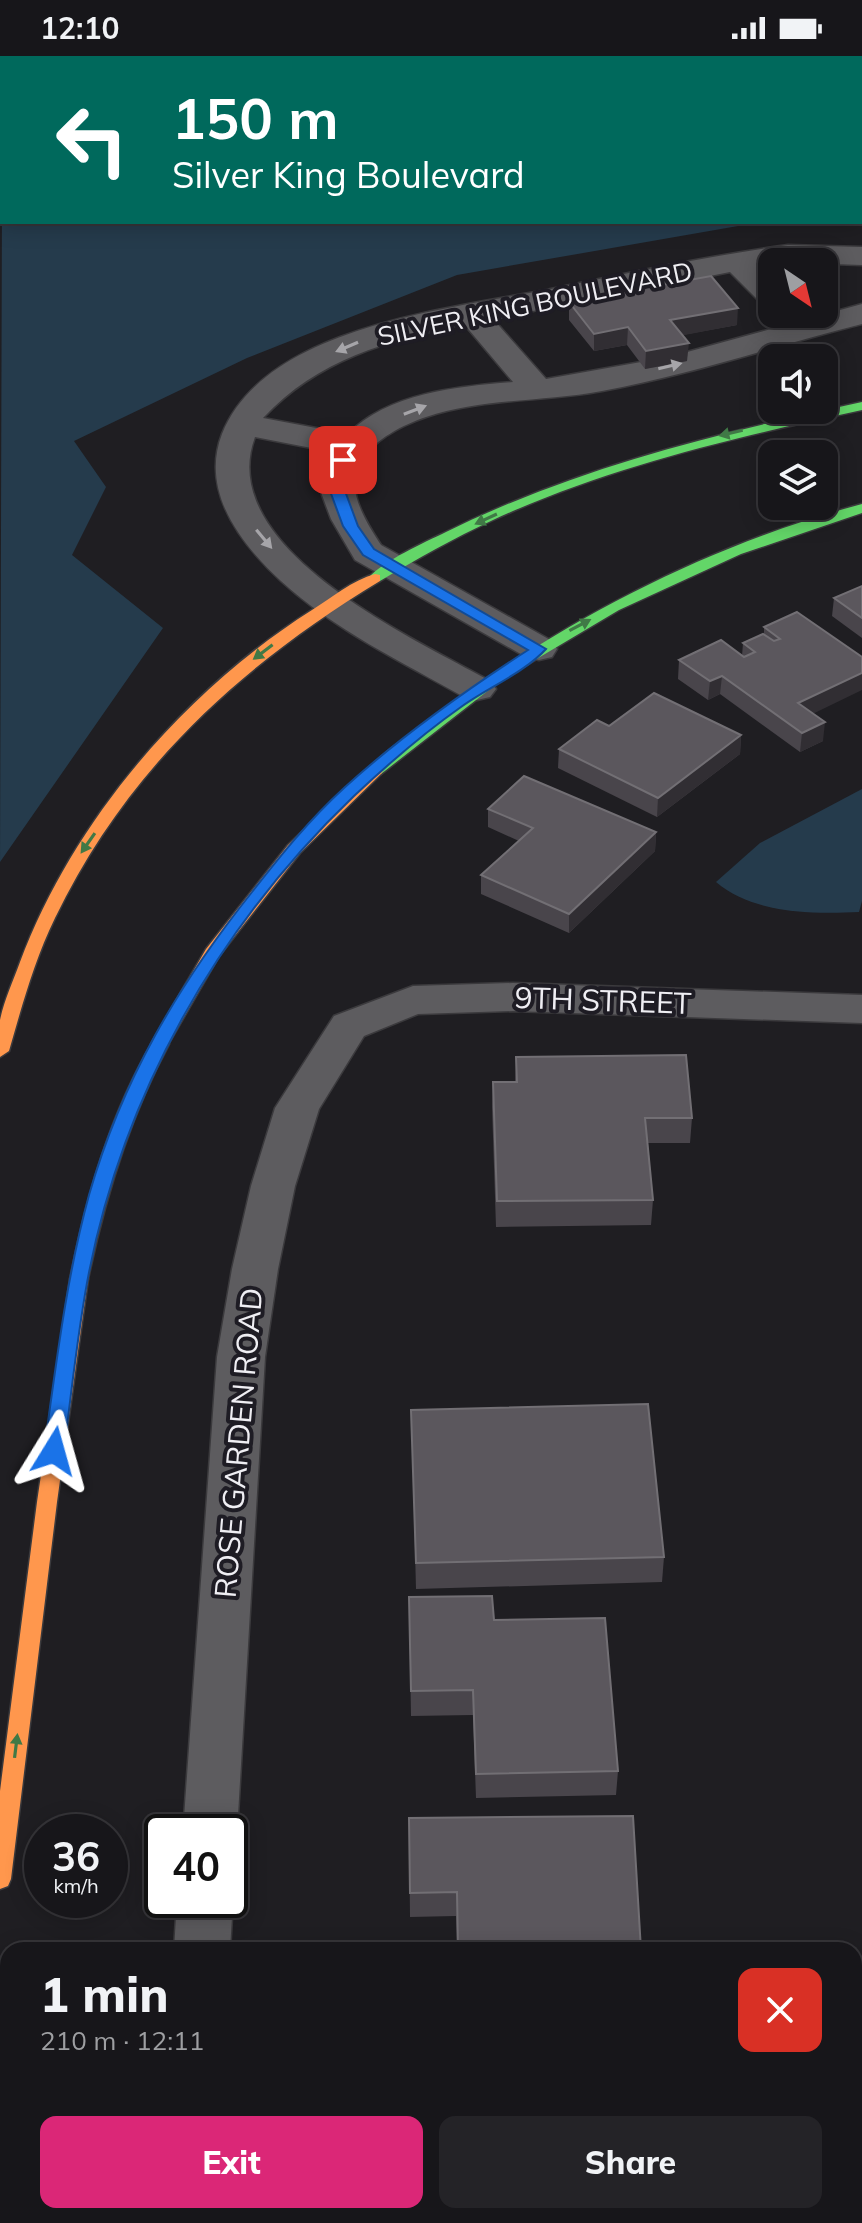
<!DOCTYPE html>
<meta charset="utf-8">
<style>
:root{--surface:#17161a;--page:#242327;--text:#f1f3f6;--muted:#9e9fa2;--line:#363539;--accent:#db2777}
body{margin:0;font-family:Mulish,sans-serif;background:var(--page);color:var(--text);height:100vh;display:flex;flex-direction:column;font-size:30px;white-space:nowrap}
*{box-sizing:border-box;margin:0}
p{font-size:26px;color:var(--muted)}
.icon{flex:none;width:44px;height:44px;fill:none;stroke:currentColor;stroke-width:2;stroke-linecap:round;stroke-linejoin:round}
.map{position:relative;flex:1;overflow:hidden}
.details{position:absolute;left:0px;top:1886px;width:862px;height:282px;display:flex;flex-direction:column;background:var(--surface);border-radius:24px 24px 0 0;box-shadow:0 4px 20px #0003,0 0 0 2px var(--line)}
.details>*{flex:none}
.banner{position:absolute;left:0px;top:0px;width:862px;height:168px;box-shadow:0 4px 20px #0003,0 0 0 2px var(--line);background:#00695c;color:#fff;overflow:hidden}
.needle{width:52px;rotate:145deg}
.tools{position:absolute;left:758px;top:192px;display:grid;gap:16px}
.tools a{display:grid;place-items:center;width:80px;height:80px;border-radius:16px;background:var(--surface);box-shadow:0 4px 20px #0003,0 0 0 2px var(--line);font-size:40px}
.speed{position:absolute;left:24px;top:1758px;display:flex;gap:16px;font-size:40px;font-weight:700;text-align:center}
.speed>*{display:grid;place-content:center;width:104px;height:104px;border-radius:50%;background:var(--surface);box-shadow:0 4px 20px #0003,0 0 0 2px var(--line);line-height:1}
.speed small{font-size:20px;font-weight:400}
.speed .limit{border:4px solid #111;border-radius:12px;background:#fff;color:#111}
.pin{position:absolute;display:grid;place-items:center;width:68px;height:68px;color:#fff;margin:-34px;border-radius:16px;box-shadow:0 4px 12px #0006}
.me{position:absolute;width:88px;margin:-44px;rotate:8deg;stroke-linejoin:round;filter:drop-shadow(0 0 6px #0008)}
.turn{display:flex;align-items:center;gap:28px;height:168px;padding:0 40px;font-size:36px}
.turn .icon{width:104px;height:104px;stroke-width:2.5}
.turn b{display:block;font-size:56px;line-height:68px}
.round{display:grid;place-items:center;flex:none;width:84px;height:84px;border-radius:16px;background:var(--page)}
.overview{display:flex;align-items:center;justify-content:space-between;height:136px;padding:0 40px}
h1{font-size:48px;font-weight:800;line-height:60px}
.primary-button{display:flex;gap:16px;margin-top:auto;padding:16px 40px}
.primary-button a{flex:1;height:92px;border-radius:16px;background:var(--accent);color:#fff;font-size:32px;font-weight:800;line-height:92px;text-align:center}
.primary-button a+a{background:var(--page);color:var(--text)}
.status{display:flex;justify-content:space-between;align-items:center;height:56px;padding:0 40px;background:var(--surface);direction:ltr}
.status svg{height:22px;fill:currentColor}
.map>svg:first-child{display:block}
</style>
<div class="status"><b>12:10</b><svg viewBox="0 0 49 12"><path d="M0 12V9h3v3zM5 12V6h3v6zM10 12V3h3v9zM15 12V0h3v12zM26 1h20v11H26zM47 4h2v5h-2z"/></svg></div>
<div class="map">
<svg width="862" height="2167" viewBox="0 0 862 2167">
<rect width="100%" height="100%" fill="#1f1e22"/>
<!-- green -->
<path fill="#394130" d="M0,0H543L544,2H2L0,139Z"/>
<!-- water -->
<g fill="#253b4c">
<path d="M543,0H862V154L860,2Z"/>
<path d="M2,138V166H761L457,219L247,302L74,385L106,431L72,499L163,572L0,806Z"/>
<path d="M862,733V845L859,856C812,858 754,858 716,826L760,787Z"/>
</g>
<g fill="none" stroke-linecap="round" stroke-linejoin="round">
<defs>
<g id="street">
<path d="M788,189L862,191V209L772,206V210L761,211L772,222V249L761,247L730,216L493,263L546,323L669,301L862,248V268C775,290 690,319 602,335C544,346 482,342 426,361C402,369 376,383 361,404C343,431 366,466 381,489L552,585L557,593L552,601L539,604L526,601L355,504L331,463L322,439V414L332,396L255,381C213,492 415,583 490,625L496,633L490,641L477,644L464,641C402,606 333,573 281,525C240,487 200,435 222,378C265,270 450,253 551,233C629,217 708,200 788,189ZM464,268L513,326C460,330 387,337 348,378L263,362C318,303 387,285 464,268Z"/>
<path d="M513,927L862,939V967L513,955L418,958L364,980L319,1053L295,1130L278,1213L265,1301L237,1776L230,1791V1776H183L217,1301L232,1213L251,1130L275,1052L334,960L413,930Z"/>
<path d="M230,1839L233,1844L230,1894H174L177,1844H230Z"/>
<rect x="154" y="2160" width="60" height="7"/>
</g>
<g id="fast">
<path d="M862,346V354C737,381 610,410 493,464C454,482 417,503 380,525H370L368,522C385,504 423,487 446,476C578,411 719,377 862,346Z"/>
<path d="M862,448V457L741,498L619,554L503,623L381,718H369L367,715C384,694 412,679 434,662C558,566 710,488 862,448Z"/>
</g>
<g id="slow">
<path d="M375,518L380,519V525C240,610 127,713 55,862C34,905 22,950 9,995L0,1001C0,989 0,976 0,964C4,945 13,925 20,906C73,765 184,635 312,554C331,542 353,524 375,518Z"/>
<path d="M375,710L381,712L383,715L381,718L300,797L219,900L166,992H154L151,988L206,893L288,789L369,712Z"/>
<path d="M79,1216L86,1218L88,1223L57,1446L11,1823L8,1830L0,1833V1735L37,1446L70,1223L72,1218Z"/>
</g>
<path id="jam" d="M160,982L169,988C129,1062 105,1141 88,1223L86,1228H72L70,1223C87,1140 110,1057 154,984Z"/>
</defs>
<!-- street casing -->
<use href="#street" stroke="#3b3a3d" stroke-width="3"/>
<!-- fast casing -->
<use href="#fast" stroke="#3b3a3d" stroke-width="3"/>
<!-- slow casing -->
<use href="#slow" stroke="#3b3a3d" stroke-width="3"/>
<!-- jam casing -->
<use href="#jam" stroke="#3b3a3d" stroke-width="3"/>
<!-- street -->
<use href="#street" fill="#5d5c5f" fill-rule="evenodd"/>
<!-- fast -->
<use href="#fast" fill="#63d668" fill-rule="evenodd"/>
<!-- slow -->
<use href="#slow" fill="#ff974d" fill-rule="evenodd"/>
<!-- jam -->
<use href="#jam" fill="#b3261e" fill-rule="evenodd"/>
</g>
<!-- wall -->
<g fill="#49454b">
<path d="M569,246L737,269L682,279L687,305L645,313L627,289L594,295L569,264Z"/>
<path d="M862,530V582L832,560L834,542Z"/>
<path d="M797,556L813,658L823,685L800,696L720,638L708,644L678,623L679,604L742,600L743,587L764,578V571Z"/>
<path d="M609,670L741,679L740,698L657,761L558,712L559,693Z"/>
<path d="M488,753L656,776L655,795L569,877L481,838V819L519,785L488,771Z"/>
<path d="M516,1001L692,1062L690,1087H648L653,1144L651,1169L496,1171L492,1051L493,1026H515Z"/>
<path d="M412,1379L664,1501L662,1526L416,1533Z"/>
<path d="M409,1541L618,1715L616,1739L476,1742L473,1659L411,1660Z"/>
<path d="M409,1762L641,1894H457L456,1860L410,1861Z"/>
</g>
<!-- shaded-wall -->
<g fill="#312e33">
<path d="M738,252L737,269L669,282L670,264Z"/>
<path d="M628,271L627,289L594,295V278Z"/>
<path d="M689,287L687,305L645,313L646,295Z"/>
<path d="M862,617V634L796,666L798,647Z"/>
<path d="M722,620L720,638L708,644L710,625Z"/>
<path d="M825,666L823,685L800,696L802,677Z"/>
<path d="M741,679L740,698L657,761L658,742Z"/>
<path d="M656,776L655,795L569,877V858Z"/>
</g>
<!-- building -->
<g fill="#5b575d" stroke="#726f74" stroke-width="2">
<path d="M711,220L738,252L670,264L689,287L646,295L628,271L594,278L569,246Z"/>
<path d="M862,530V562L834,542Z"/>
<path d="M797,556L862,601V617L798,647L825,666L802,677L722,620L710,625L679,604L721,584L744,601L755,596L743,587L763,578L774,585L780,583L764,571Z"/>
<path d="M654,637L741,679L658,742L559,693L597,664L609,670Z"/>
<path d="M524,720L656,776L569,858L481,819L533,772L488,753Z"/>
<path d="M686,999L692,1062H645L653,1144L497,1145L493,1026H517L516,1001Z"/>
<path d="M648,1348L664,1501L416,1507L411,1354Z"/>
<path d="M492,1540L494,1564L605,1562L618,1715L476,1718L473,1634L411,1635L409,1541Z"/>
<path d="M633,1760L641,1894H458L457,1836L410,1837L409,1762Z"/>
</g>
<!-- one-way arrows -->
<defs><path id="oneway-solid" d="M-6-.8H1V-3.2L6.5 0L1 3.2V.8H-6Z" transform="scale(2)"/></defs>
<g fill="#a6a5a9">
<use href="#oneway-solid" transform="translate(347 291) rotate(157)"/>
<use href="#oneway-solid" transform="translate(670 310) rotate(-13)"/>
<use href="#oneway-solid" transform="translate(415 354) rotate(-21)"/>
<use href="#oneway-solid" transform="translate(264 483) rotate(50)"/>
</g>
<g fill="#407946">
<use href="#oneway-solid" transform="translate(731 377) rotate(167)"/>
<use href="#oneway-solid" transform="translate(486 463) rotate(155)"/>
<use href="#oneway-solid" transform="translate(580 569) rotate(-28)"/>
<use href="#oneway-solid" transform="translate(263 596) rotate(143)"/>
<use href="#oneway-solid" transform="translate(88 787) rotate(125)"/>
<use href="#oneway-solid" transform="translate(16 1690) rotate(-83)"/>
</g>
<!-- route -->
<path fill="#1a73e8" stroke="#114b97" stroke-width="2" d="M343,400L350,404L345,435L358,470L374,493L546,593C524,617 487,632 461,651C424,677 387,709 354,740C218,870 121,1041 87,1227C77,1282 71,1339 64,1395L61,1401H46L44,1395C56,1309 66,1223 89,1139C122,1024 178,929 252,836C281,799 309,764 344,732C401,680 463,636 528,594L363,499L343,470L330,435L336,404Z"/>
<g text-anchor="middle" stroke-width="8" stroke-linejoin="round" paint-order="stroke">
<!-- far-street labels -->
<g font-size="26" fill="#efeef3" stroke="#1e1c24">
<text transform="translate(535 248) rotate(-12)" y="9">SILVER KING BOULEVARD</text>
</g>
<!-- street labels -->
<g font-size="30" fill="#efeef3" stroke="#1e1c24">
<text transform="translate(603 945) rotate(2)" y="10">9TH STREET</text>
<text transform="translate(239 1387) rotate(-85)" y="10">ROSE GARDEN ROAD</text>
</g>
</g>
</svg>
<div class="tools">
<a><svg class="needle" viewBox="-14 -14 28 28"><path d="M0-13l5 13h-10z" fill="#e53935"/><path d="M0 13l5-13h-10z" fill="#9e9fa2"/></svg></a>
<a><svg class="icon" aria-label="sound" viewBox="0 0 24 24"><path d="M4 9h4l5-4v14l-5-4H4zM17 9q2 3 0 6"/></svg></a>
<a><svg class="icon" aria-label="layers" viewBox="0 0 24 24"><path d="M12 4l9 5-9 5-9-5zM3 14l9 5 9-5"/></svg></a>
</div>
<div class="speed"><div>36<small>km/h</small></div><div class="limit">40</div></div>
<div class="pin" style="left:343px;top:404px;background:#d93025"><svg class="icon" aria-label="arrive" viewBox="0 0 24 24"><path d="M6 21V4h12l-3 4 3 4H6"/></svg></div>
<svg class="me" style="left:54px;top:1395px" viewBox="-20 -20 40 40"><path d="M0-17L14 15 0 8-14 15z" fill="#1a73e8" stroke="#fff" stroke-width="4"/></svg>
<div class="banner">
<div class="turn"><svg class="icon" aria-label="left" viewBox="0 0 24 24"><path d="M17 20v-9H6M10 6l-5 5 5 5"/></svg><div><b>150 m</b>Silver King Boulevard</div></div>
</div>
<section class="details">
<div class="overview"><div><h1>1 min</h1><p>210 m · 12:11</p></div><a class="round" style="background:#d93025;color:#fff"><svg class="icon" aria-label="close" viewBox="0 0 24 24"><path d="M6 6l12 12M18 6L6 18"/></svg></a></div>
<div class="primary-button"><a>Exit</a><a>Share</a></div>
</section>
</div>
